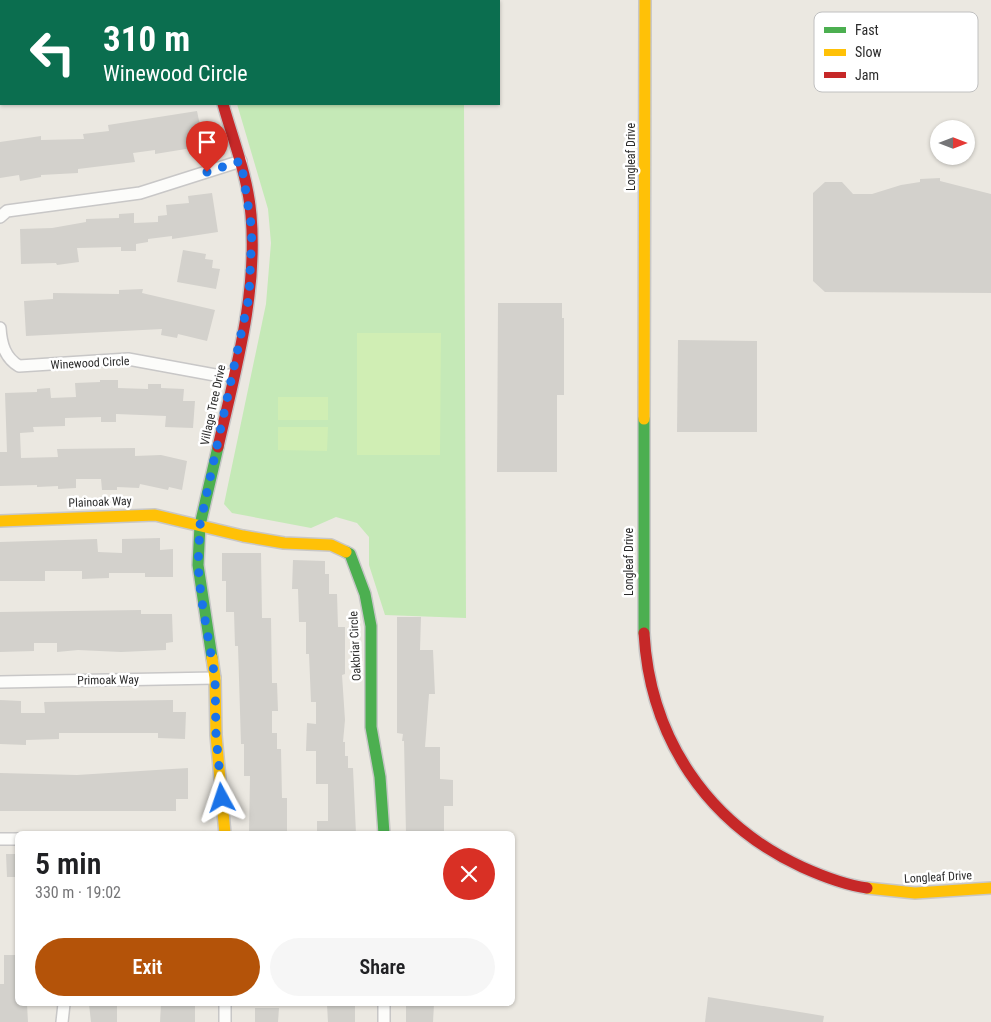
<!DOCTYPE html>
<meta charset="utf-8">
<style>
:root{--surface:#fff;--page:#f6f6f6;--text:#202124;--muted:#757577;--accent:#b45309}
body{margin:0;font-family:"Roboto Condensed",sans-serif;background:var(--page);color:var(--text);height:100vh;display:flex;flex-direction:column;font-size:19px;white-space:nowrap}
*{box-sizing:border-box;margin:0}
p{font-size:16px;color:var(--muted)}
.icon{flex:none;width:28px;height:28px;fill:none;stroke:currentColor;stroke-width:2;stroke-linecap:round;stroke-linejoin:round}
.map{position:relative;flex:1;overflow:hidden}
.details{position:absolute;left:15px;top:831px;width:500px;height:175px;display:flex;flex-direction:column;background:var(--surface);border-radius:8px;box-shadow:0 1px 4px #0004}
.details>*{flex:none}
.top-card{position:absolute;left:0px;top:0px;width:500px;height:105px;box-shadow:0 1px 4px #0004;background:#0b6e4f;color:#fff;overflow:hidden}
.needle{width:32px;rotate:90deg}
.buttons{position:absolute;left:930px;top:120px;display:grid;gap:10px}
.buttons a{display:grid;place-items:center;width:45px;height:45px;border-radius:50%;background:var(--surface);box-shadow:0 1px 4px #0004;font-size:25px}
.pin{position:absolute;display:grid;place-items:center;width:42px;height:42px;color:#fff;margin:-51px -21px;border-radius:50% 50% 50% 0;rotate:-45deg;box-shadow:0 0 5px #0007}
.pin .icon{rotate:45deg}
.me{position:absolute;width:55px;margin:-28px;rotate:355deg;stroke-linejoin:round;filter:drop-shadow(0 0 4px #0008)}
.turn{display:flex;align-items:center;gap:18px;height:105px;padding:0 20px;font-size:22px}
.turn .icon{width:65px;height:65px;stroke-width:2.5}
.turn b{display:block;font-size:35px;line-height:42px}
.round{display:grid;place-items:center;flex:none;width:52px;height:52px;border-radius:26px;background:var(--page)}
.overview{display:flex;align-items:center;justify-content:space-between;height:85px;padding:0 20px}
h1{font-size:30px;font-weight:600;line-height:38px}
.button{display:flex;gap:10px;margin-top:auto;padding:10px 20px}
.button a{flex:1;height:58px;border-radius:30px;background:var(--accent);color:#fff;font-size:20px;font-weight:600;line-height:58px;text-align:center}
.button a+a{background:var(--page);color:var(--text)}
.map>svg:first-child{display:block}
</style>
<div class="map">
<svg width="991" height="1022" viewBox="0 0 991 1022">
<rect width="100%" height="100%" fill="#ebe8e1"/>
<!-- green -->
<path fill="#c5e9b7" d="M237,104H464L466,618L385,615L369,565V537L357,523L336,517L311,528L232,513L224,504L266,304L271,243L268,209Z"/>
<!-- pitch -->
<g fill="#d0eeb4">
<path d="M357,333H441L440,455H357Z"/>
<rect x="278" y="397" width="50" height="23"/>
<path d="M278,427H328L327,451L278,450Z"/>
</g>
<!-- building -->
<g fill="#d3d1cc">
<path d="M197,111L203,140L191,142L192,148L155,154V150L133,153L135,162L78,169V173L41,175V177L20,181L19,175L0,178V142L41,136V140L84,139L83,134L109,131L108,125Z"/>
<path d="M940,178V181L991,194V293L825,292L813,281V193L825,182H842L853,194H872L901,185L920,182V179Z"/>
<path d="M212,193L218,232L172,239V236L148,239V242L136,244V251H121V247L77,248L79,262L57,265L56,263L21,264L20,229L52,228L86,222V219L119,218V214L134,213V223L158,222V216L167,215L166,205L189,203L188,196Z"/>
<path d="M183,250L206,254L205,259L213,260L212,268L220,269L216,289L177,282Z"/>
<path d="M143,289L142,293L215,310L207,341L178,334L177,338L161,335L162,329L26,336L24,301L53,299V293L119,294V290Z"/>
<path d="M498,303H562V318H564V395H557V472H497Z"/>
<path d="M678,340L757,341V432H677Z"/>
<path d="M100,380H118V388L148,389V384H161V388L184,389L183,401H195L193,428L165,427L166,416L116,414V422H101V417L65,418V426L33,427L34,432L20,433L21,458L58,457L57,449L135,448V456L161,455L187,461L182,490L169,487L168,490L140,484L139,488L117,487V490H102L101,479H76V488L58,489V486L37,487V485L0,486V452H7L5,393L37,392V389L50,388L51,398L76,397L75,383L100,382Z"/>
<path d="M160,538V550L173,549V577H145V573H109V578L82,579V571H45V581H0V542L97,539L98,552L122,553V539Z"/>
<path d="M222,553H261L262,618H271L272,683H277L278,711H272V733H277V749H281L282,798H287V834H249L250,776H244V744H241L238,646H235L234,612H226V581H222Z"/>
<path d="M293,560L325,561V574H329V594H337L338,627H345V674L342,675L345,720L343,742H345V756H348V768H353L356,834H317V821H328V784H316V751H306L307,723L316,724V702H311L309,654H306V622H299L298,589H292Z"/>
<path d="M141,610V614H172L173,642L166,643V650L121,652L78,650L57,652V643H34V651L0,652V612Z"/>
<path d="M397,617H421L420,650H433L435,694H429L425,747H440V779L453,780V806H444V834H406L404,741H402L403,734L397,733Z"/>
<path d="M0,700L21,701V713H45L44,702L173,700V712H186L185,739L158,738V733H59V739L26,740V745L0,744Z"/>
<path d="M188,768V799H176V811H0V773L77,775Z"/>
<path d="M6,854H18V877H7Z"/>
<path d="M4,955H18V1004H27L28,1022H0V984H4Z"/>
<path d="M708,997L824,1016L823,1022H705Z"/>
<path d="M89,1004H117V1022H91Z"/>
<path d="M161,1004H195V1022H160Z"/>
<path d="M327,1004H355V1022H328Z"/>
<path d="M406,1004H434L433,1022H406Z"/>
<path d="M255,1008H279L278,1022H255Z"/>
</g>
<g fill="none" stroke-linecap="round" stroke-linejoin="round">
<defs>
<g id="street">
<path d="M176,0L177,1"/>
<path d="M360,0V1"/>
<path d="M0,50L1,49"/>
<path d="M0,217L7,211L140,193L241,161"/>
<path d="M0,328C1,344 5,358 19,366L128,359L215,375H234"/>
<path d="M0,682L215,678"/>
<path d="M0,839H18"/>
<path d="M62,1022L64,1004"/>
<path d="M225,1022V1004"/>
<path d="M384,1022V1004"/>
</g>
<g id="fast">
<path d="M644,419V633"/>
<path d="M346,552L350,554L365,594L371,626V727L380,777L384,834"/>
<path d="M212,658L198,565L200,525L218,447"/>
</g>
<g id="slow">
<path d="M644,419L645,0"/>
<path d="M0,521L155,515L243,536L284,543L331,545L346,552"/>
<path d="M212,658L215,678L216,735L225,834"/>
<path d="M867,888L915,893L991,888"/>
</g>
<g id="jam">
<path d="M218,447C235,372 258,293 251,215C248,177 233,140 223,104"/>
<path d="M644,633C650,738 707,823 802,867C822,876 845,885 867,888"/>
</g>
</defs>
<!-- street casing -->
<use href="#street" stroke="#c8c7c7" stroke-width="14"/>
<!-- fast casing -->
<use href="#fast" stroke="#c8c7c7" stroke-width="14"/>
<!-- slow casing -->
<use href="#slow" stroke="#c8c7c7" stroke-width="14"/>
<!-- jam casing -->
<use href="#jam" stroke="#c8c7c7" stroke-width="14"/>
<!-- street -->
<use href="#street" stroke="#fcfcfa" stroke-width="11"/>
<!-- fast -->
<use href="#fast" stroke="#4caf50" stroke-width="11"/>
<!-- slow -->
<use href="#slow" stroke="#ffc107" stroke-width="11"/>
<!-- jam -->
<use href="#jam" stroke="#c62828" stroke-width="11"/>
</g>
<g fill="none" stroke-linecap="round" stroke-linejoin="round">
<!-- route -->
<path stroke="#1a73e8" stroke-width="9" stroke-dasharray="0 16.2" d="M207,172L241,161L252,230L249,297L200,525L198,565L201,596L215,678L216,735L222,798"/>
</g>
<g text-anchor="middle" stroke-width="5" stroke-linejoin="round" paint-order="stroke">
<!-- street labels -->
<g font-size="12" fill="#2c2c2c" stroke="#fff">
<text transform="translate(631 157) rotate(-90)" y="4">Longleaf Drive</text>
<text transform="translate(90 363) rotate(-3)" y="4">Winewood Circle</text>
<text transform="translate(213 405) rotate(-78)" y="4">Village Tree Drive</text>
<text transform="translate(100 502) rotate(-2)" y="4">Plainoak Way</text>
<text transform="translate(629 562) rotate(-90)" y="4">Longleaf Drive</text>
<text transform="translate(355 646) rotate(-93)" y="4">Oakbriar Circle</text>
<text transform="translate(108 680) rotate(-1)" y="4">Primoak Way</text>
<text transform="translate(938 877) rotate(-3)" y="4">Longleaf Drive</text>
</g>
</g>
<!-- legend -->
<rect x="814" y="12" width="164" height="80" rx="8" fill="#fff" stroke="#c0c0c0" stroke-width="1"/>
<rect x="824" y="27" width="22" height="6" fill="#4caf50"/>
<rect x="824" y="49" width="22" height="7" fill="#ffc107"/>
<rect x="824" y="72" width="22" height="6" fill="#c62828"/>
<g font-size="14" fill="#2c2c2c">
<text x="855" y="35">Fast</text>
<text x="855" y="57">Slow</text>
<text x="855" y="80">Jam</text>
</g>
</svg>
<div class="buttons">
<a><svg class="needle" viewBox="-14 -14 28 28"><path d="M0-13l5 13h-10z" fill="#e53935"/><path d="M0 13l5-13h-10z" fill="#757577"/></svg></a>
</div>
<div class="pin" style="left:207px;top:172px;background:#d93025"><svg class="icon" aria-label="arrive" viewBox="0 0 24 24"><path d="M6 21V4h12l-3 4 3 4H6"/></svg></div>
<svg class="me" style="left:222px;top:798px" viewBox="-20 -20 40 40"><path d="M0-17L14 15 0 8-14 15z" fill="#1a73e8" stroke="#fff" stroke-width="4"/></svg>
<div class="top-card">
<div class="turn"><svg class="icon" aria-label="left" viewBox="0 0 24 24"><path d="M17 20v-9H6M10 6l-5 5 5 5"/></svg><div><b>310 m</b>Winewood Circle</div></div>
</div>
<section class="details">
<div class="overview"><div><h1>5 min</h1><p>330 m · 19:02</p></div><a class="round" style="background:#d93025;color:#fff"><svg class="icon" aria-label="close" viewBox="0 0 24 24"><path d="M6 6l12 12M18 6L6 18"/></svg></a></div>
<div class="button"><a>Exit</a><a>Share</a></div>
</section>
</div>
